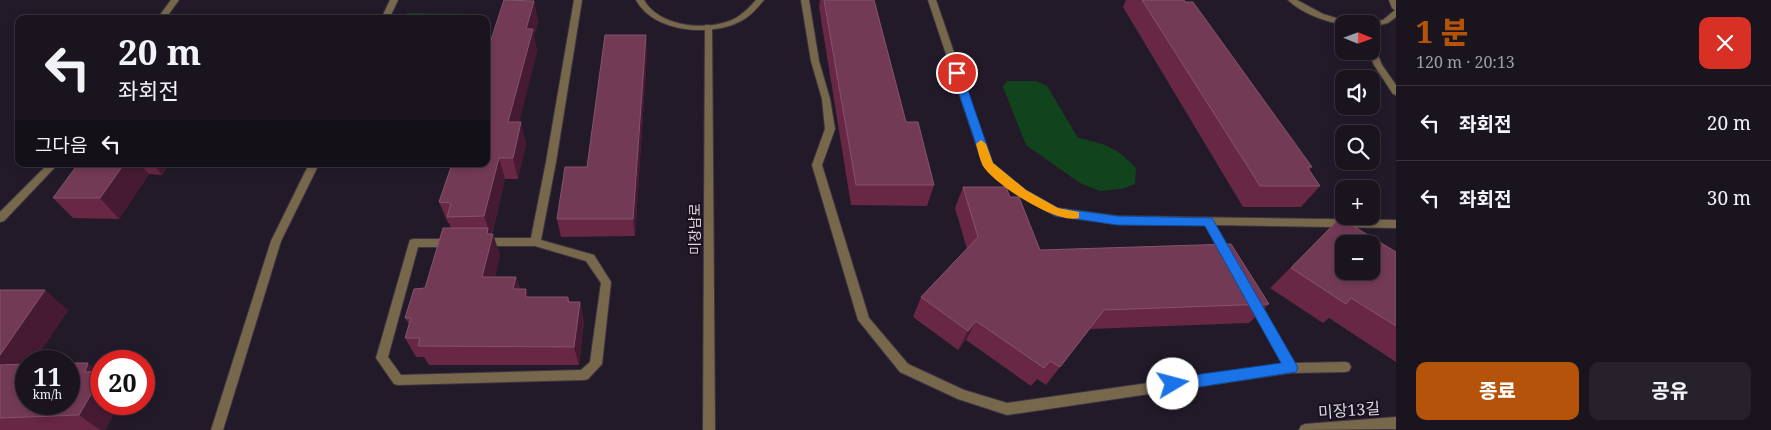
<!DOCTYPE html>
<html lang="ko">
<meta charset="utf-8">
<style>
:root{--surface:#1a141f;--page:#27212c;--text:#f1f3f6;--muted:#9f9ea4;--line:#38333d;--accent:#b45309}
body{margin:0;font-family:"Noto Serif","Noto Sans KR",serif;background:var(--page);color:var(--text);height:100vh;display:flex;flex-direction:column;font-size:19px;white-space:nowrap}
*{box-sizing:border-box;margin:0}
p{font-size:16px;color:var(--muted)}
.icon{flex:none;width:28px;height:28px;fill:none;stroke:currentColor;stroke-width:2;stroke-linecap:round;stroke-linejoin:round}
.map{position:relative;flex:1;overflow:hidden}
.drawer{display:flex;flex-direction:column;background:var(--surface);width:375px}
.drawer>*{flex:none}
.guide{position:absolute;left:15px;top:15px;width:475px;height:152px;border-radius:10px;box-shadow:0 2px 8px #0003,0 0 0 1px var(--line);background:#1a141f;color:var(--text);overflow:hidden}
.needle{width:32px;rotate:91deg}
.fabs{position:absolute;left:1335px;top:15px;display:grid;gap:10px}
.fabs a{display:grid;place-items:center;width:45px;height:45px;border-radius:10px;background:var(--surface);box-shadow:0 2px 8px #0003,0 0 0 1px var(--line);font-size:25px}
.speed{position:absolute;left:15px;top:350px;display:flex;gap:10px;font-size:25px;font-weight:700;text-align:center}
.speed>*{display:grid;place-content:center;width:65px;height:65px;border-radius:50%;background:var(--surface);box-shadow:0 2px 8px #0003,0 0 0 1px var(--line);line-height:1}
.speed small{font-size:12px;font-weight:400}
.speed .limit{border:8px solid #d22;background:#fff;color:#111}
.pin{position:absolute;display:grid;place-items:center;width:42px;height:42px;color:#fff;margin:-21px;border:2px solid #fff;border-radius:50%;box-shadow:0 1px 5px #0007}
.me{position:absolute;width:55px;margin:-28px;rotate:82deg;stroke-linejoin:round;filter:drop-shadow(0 0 4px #0008)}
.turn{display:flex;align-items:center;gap:18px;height:105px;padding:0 20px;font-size:22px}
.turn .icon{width:65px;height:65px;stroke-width:2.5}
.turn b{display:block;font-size:35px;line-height:42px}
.then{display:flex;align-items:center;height:48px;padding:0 20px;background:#0003;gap:10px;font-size:19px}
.round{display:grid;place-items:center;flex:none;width:52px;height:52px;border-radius:10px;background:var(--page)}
.summary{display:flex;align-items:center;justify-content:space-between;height:85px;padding:0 20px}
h1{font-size:30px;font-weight:800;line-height:38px;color:var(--accent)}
.action{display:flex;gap:10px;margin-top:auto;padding:10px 20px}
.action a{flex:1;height:58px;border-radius:10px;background:var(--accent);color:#fff;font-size:20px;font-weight:800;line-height:58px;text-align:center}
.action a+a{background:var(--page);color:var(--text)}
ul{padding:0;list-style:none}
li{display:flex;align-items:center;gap:15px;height:75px;padding:0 20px;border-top:1px solid var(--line)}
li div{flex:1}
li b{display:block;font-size:19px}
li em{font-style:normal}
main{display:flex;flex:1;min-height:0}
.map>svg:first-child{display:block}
</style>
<main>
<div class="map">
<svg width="1396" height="430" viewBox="0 0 1396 430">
<rect width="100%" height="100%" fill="#221a29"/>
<!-- green -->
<g fill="#11441c">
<path d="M407,13L474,14L473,19H404Z"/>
<path d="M1007,81H1036L1047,86L1078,138C1106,144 1116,147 1136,168L1135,184L1121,189L1100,191L1080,183L1026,145L1003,87Z"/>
</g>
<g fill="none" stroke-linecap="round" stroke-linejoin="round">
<defs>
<g id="service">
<path d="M171,0H179L165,19H157Z"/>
<path d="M390,0H398L389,19H381Z"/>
<path d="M574,0H582L556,162L541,240L594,255L611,282L602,364L588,379L584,380L398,385L394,384L376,358L409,243L410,240L414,239H452L456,240L457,243L456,246L452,247H418L388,357L401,375L581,370L590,362L601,283L586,261L535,246H484L480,245L479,242L480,239L484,238H531L546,162Z"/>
<path d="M801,0H809L819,61L830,99L835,129L822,165L869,318L908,364L964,390L1007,403L1283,364L1248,301L1249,298L1253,296L1257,298L1294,363L1345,362L1349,363L1351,367L1349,371L1345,372L1291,373L1007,415L958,399L900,372L858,320L812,165L825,129L822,99L811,61Z"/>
<path d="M928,0H936L992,163L1025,190L1057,208L1117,216L1396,220V228L1215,225L1233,256L1232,259H1224L1205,225L1117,224L1055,216L1019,196L983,165Z"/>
<path d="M1288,0H1297L1323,14L1356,24H1344V25C1324,21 1303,14 1288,0Z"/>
<path d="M1389,0H1396V17L1388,23L1371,27V24L1368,23L1383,20L1395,10L1392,8Z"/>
<path d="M1371,46L1375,48L1382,65L1396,85V95L1393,94L1374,65L1368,51H1371Z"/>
<path d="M48,164H58L4,221L0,222V212Z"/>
<path d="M309,164H319L281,241L223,430H211L271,241Z"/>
</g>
<g id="minor">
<path d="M636,0H644C660,28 710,32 736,18C744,13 750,7 756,0H764C757,8 751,16 741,21C711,37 654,33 636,0Z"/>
<path d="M1396,417V429L1299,430L1301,426L1305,424Z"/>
</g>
<path id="tertiary" d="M705,25H708L712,27L715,430H703Z"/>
</defs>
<!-- service casing -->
<use href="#service" stroke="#3c3543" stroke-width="2"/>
<!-- minor casing -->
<use href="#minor" stroke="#3c3543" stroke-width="2"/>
<!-- tertiary casing -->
<use href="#tertiary" stroke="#3c3543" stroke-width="2"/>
<!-- service -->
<use href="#service" fill="#78684b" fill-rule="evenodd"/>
<!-- minor -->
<use href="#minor" fill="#78684b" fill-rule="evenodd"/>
<!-- tertiary -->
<use href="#tertiary" fill="#78684b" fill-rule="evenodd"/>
</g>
<!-- wall -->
<g fill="#672745">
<path d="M820,0H874L906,122L934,185L927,206L851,205L819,7Z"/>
<path d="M1126,0H1184L1312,167L1309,170L1320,186L1301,207H1243L1123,7Z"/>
<path d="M534,1L538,22L534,36L537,51L519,122L526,144L518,179H505L492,234L500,255L495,277H516L520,289H526L529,297H568L570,302H580L584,322L579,365H429L424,357H416L405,338L409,324L405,318L425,288L451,228L449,223H448L439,202Z"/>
<path d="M647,53L635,236L561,237L557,219L587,167Z"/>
<path d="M78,164H169L162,175L149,174L119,219L73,218L53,198Z"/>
<path d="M963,187L1010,197L1040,250L1269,304L1249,323L1090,329L1046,385L1037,379L1031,386L966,340L958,350L913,317L921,297L967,249L955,208Z"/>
<path d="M1340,218L1396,252V362L1329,318L1323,323L1270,288Z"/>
<path d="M0,290L68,310L34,361H26L101,404H119L105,430H0Z"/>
</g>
<!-- shaded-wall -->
<g fill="#461a33">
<path d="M534,1L538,22L534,36L537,51L514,143L508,122L526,29Z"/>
<path d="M646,35L647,53L635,236L633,219Z"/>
<path d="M521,122L526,144L518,179L513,158Z"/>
<path d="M499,158L505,179L491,236L493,234L500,255L490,297L482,277L487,234L488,228L484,216Z"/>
<path d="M124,164H140L149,174L119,219L100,198Z"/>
<path d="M153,164H169L162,175Z"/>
<path d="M516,277L522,297L513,289Z"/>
<path d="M526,289L533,309L525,297Z"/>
<path d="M45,290L68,310L34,361H26V373L0,370V355Z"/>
<path d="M580,302L584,322L579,365L574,347Z"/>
<path d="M976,321L966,340L958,350L968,331Z"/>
<path d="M88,363L101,373V404H119L105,430H100L79,415L85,372Z"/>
</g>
<!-- building -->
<g fill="#733a56" stroke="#84536c" fill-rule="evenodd">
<path d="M504,0L534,1L526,29H533L508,122H521L513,158H499L484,216L447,217L451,203L439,202L452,164H486V55Z"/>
<path d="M824,0H874L906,122H918L934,185H856Z"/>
<path d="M1142,0H1184L1185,2H1193L1312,167H1307L1320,186H1260Z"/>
<path d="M605,35H646L633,219H557L565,167H587Z"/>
<path d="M78,164H124L100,198H53Z"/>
<path d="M963,187H1006L1010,197H1019L1040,250L1231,244L1269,304L1104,310L1060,367L1050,361L1044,368L976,321L968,331L921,297L978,237Z"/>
<path d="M1340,218L1396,252V326L1351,298L1346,304L1291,268ZM1344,244H1371V271H1344Z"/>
<path d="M443,228H488L487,234H493L482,277H516L513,289H526L525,297H568V302H580L574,347L418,346L420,338H405L411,318H405L414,289L425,288Z"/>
<path d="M0,290H45L0,355Z"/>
<path d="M69,363H88L85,372L101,371V377L79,415L0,418V365L26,364V404H69Z"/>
</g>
<!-- route -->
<path fill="#1a73e8" stroke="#114b97" d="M957,70L962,73L993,163L1026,190L1058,208L1117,216L1212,218L1296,364L1298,368L1296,372L1173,391L1168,389L1166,384L1168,380L1173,378L1281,363L1205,226L1117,225L1056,216L1018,195L983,165L952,73Z"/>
<!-- slow -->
<path fill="#f59e0b" d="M981,140L986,144L993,163L1026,190L1058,208L1079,212V218C1057,225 994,184 983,166C980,160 978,151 976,144Z"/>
<g text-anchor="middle" stroke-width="4" stroke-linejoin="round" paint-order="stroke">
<!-- street labels -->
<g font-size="14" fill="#dcd8e2" stroke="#181120">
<text transform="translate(695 229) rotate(-90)" y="5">미장남로</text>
</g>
<!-- near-street labels -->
<g font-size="16" fill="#dcd8e2" stroke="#181120">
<text transform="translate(1349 410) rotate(-4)" y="6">미장13길</text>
</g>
</g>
</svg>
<div class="fabs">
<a><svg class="needle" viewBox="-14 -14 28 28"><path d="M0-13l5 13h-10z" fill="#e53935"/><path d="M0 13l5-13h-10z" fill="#9f9ea4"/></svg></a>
<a><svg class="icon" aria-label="sound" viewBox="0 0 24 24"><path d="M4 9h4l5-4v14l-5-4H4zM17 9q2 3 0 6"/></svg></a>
<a><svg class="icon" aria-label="search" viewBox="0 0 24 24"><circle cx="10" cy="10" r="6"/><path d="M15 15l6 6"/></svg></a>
<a>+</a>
<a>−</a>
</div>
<div class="speed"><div>11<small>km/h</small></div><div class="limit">20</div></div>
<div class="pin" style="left:957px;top:73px;background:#d93025"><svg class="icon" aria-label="arrive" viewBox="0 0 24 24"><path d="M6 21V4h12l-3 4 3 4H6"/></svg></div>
<svg class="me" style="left:1173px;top:384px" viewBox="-20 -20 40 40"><circle r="19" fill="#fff"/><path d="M0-13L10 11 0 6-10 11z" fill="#1a73e8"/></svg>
<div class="guide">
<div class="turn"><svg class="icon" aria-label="left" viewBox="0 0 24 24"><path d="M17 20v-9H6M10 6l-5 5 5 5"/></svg><div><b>20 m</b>좌회전</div></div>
<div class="then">그다음<svg class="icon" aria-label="left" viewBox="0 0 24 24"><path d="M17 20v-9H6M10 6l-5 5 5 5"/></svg></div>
</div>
</div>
<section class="drawer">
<div class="summary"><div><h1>1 분</h1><p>120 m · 20:13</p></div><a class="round" style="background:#d93025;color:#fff"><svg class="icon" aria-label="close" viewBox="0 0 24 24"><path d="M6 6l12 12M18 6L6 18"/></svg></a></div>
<ul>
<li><svg class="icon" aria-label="left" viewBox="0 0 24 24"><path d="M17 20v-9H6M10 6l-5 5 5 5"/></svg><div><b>좌회전</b></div><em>20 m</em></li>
<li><svg class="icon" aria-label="left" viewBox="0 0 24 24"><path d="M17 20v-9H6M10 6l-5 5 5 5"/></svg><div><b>좌회전</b></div><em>30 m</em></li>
</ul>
<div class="action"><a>종료</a><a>공유</a></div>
</section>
</main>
